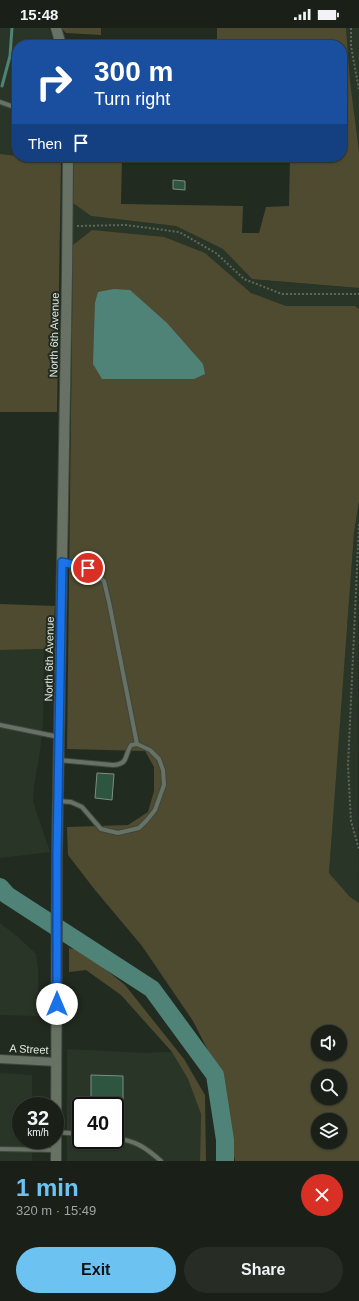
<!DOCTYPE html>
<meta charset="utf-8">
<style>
:root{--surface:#1a2018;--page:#272d25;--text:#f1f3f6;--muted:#9fa3a2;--line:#383e37;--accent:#6cc3f2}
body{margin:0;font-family:Helvetica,sans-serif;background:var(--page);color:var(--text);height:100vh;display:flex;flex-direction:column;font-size:15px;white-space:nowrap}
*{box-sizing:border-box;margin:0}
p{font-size:13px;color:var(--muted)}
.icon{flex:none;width:22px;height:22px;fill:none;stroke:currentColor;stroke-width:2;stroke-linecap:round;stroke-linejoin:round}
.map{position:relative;height:1133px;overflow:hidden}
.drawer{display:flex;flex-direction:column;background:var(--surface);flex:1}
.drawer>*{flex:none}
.banner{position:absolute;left:12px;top:12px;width:335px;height:122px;border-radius:16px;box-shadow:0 1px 3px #0004,0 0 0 1px var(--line);background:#1a4fa0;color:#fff;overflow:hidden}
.buttons{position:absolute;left:311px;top:997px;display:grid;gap:8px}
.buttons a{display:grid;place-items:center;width:36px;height:36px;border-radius:50%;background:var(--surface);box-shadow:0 1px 3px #0004,0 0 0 1px var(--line);font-size:20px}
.speed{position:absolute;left:12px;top:1069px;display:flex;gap:8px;font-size:20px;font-weight:700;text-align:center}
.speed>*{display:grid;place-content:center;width:52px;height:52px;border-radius:50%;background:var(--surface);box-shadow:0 1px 3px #0004,0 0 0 1px var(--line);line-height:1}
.speed small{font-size:10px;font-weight:400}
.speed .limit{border:2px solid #111;border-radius:6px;background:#fff;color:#111}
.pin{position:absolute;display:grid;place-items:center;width:34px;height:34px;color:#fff;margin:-17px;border:2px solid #fff;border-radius:50%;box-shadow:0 1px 4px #0007}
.me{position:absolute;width:44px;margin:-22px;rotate:0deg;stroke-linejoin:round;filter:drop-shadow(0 0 3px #0008)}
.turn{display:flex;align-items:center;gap:14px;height:84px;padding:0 16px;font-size:18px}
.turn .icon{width:52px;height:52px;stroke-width:2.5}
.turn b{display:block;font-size:28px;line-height:34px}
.then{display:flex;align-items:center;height:38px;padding:0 16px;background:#0003;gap:8px;font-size:15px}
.round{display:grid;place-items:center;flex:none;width:42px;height:42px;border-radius:21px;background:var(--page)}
.head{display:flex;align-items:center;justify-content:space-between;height:68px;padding:0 16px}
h1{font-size:24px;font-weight:700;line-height:30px;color:var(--accent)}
.primary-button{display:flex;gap:8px;margin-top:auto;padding:8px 16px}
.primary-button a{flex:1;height:46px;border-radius:24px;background:var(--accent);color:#111;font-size:16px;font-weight:700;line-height:46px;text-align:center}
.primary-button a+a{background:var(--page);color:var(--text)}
.status{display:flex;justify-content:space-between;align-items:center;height:28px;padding:0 20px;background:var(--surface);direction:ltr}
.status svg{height:11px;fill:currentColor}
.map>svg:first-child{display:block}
</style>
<div class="status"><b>15:48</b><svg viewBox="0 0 49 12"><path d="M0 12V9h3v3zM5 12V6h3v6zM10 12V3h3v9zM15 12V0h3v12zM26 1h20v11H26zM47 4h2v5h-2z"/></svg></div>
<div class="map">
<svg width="359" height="1133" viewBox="0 0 359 1133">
<rect width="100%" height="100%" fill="#222b20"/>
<!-- built -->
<g fill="#293627" fill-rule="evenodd">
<path d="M0,0H49L54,17H17V128L0,126Z"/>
<path d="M346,0H359V123L350,53Z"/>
<path d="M73,175L91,188L176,198L223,221L252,251L357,260L359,257V281L355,278H286L251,265L205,225L92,202L73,217Z"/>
<path d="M359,473L358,757L359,875L350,869L329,845L354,505Z"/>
<path d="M44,621L43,695L40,723L34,758L33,774L50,824L0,830V622Z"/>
<path d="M0,895L18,909L36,926L38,942V988L0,987Z"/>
<path d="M67,1021L145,1025L172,1024L188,1051L201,1086L200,1133H67ZM81,1078H115V1112H81Z"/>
<path d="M0,1045L32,1047V1078H21V1112H32V1133H0Z"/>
</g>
<!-- green -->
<g fill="#4e4b30" fill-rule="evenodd">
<path d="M61,0H101V7L66,5Z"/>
<path d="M217,0H346L350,53L359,123V260L252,251L223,221L176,198L91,188L73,175L74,129H122L121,176L243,178L242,205H259L266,179L289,178L290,129H342V17H217Z"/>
<path d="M0,126L17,128V129L61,133L57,384H0Z"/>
<path d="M92,202L164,209L205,225L251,265L286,278H355L359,281V473L354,505L329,845L350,869L359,875V1133H235L220,1046L193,993L142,918L95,862L68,827L67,799L128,797L148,784L154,763V739L145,723L67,721L73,217ZM318,1004H340V1026H318ZM318,1048H340V1070H318ZM318,1092H340V1114H318Z"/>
<path d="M0,576L55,578L52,616L44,621L0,622Z"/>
<path d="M69,920L83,923L125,957L184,1031L205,1067L206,1133H200L201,1086L188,1051L172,1024L121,967L86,942L69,944Z"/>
</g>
<!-- water -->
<path fill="#508377" d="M114,261L130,262L167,295L203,336L205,346L194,351H102L93,336L95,275L98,264Z"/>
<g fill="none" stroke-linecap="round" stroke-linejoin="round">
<!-- stream -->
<path stroke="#508377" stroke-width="3" d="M2,58L10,28L12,0"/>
<!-- river -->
<path stroke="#508377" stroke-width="18" d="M0,859L7,867L152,961L215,1047L225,1112V1133"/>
</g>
<!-- building -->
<g fill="#2e5540" stroke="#7d8d83">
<path d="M173,152L185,153V162L173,161Z"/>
<path d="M97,745L114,746L112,772L95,770Z"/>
<path d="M91,1047L123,1048V1087H115V1078H91Z"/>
</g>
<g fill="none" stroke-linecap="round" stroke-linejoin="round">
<defs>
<g id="service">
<path d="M0,74L17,80"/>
<path d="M63,534L88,540L104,553L109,574L137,716"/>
<path d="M0,697L59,709"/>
<path d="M58,732L113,737C129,736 124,728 131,717L137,716L150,722L159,731L163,742L164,757L155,782L147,792L139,800L118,805L101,801L82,779L71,774L58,773"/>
<path d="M56,1104L81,1106"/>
<path d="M115,1110C136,1113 145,1119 161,1133"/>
<path d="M0,1121L55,1122"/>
</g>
<path id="minor" d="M0,1031L57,1034"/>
<g id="tertiary">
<path d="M56,0L61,17"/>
<path d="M56,1133L57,825L67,245L68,129"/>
</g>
</defs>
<!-- service casing -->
<use href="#service" stroke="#3f463e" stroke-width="6"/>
<!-- minor casing -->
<use href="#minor" stroke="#3f463e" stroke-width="10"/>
<!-- tertiary casing -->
<use href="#tertiary" stroke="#3f463e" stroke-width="12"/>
<!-- path -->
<g stroke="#5f675d" stroke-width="2" stroke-dasharray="2 2" stroke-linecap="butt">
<path d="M351,0V18L359,62"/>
<path d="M77,198L126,197L179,204L216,225L244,251L282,266H359"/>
<path d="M359,496L348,738L351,793L359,821"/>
</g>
<!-- service -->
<use href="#service" stroke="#677265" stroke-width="4"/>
<!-- minor -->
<use href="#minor" stroke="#677265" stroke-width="8"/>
<!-- tertiary -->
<use href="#tertiary" stroke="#677265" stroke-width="10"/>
</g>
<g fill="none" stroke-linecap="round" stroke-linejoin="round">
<defs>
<path id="route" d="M57,976V826L62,534L88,540"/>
</defs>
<!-- route casing -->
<use href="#route" stroke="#114b97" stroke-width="10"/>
<!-- route -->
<use href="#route" stroke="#1a73e8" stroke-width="7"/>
</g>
<g text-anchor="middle" stroke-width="4" stroke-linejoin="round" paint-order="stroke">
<!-- street labels -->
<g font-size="11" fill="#e4e9e2" stroke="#222b20">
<text transform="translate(54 307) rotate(-89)" y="4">North 6th Avenue</text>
<text transform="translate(49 631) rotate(-89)" y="4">North 6th Avenue</text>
<text transform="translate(29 1021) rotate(3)" y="4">A Street</text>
</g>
</g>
</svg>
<div class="buttons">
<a><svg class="icon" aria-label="sound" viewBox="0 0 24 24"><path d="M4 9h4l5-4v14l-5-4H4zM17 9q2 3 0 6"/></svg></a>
<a><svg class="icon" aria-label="search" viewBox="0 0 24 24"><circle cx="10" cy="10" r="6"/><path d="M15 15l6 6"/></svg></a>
<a><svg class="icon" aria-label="layers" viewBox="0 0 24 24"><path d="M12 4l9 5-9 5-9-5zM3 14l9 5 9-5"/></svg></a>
</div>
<div class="speed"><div>32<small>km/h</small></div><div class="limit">40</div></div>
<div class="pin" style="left:88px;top:540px;background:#d93025"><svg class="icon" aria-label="arrive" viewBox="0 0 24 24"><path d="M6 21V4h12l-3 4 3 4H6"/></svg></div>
<svg class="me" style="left:57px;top:976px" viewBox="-20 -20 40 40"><circle r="19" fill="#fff"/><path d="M0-13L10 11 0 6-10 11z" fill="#1a73e8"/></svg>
<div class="banner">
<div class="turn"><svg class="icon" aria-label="right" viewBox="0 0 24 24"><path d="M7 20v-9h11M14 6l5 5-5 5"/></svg><div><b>300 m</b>Turn right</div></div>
<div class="then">Then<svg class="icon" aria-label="arrive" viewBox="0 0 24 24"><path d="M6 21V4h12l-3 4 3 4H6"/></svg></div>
</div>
</div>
<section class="drawer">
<div class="head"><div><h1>1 min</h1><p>320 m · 15:49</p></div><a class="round" style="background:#d93025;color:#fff"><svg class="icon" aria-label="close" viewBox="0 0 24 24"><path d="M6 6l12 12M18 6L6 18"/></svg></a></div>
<div class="primary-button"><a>Exit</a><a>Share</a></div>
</section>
